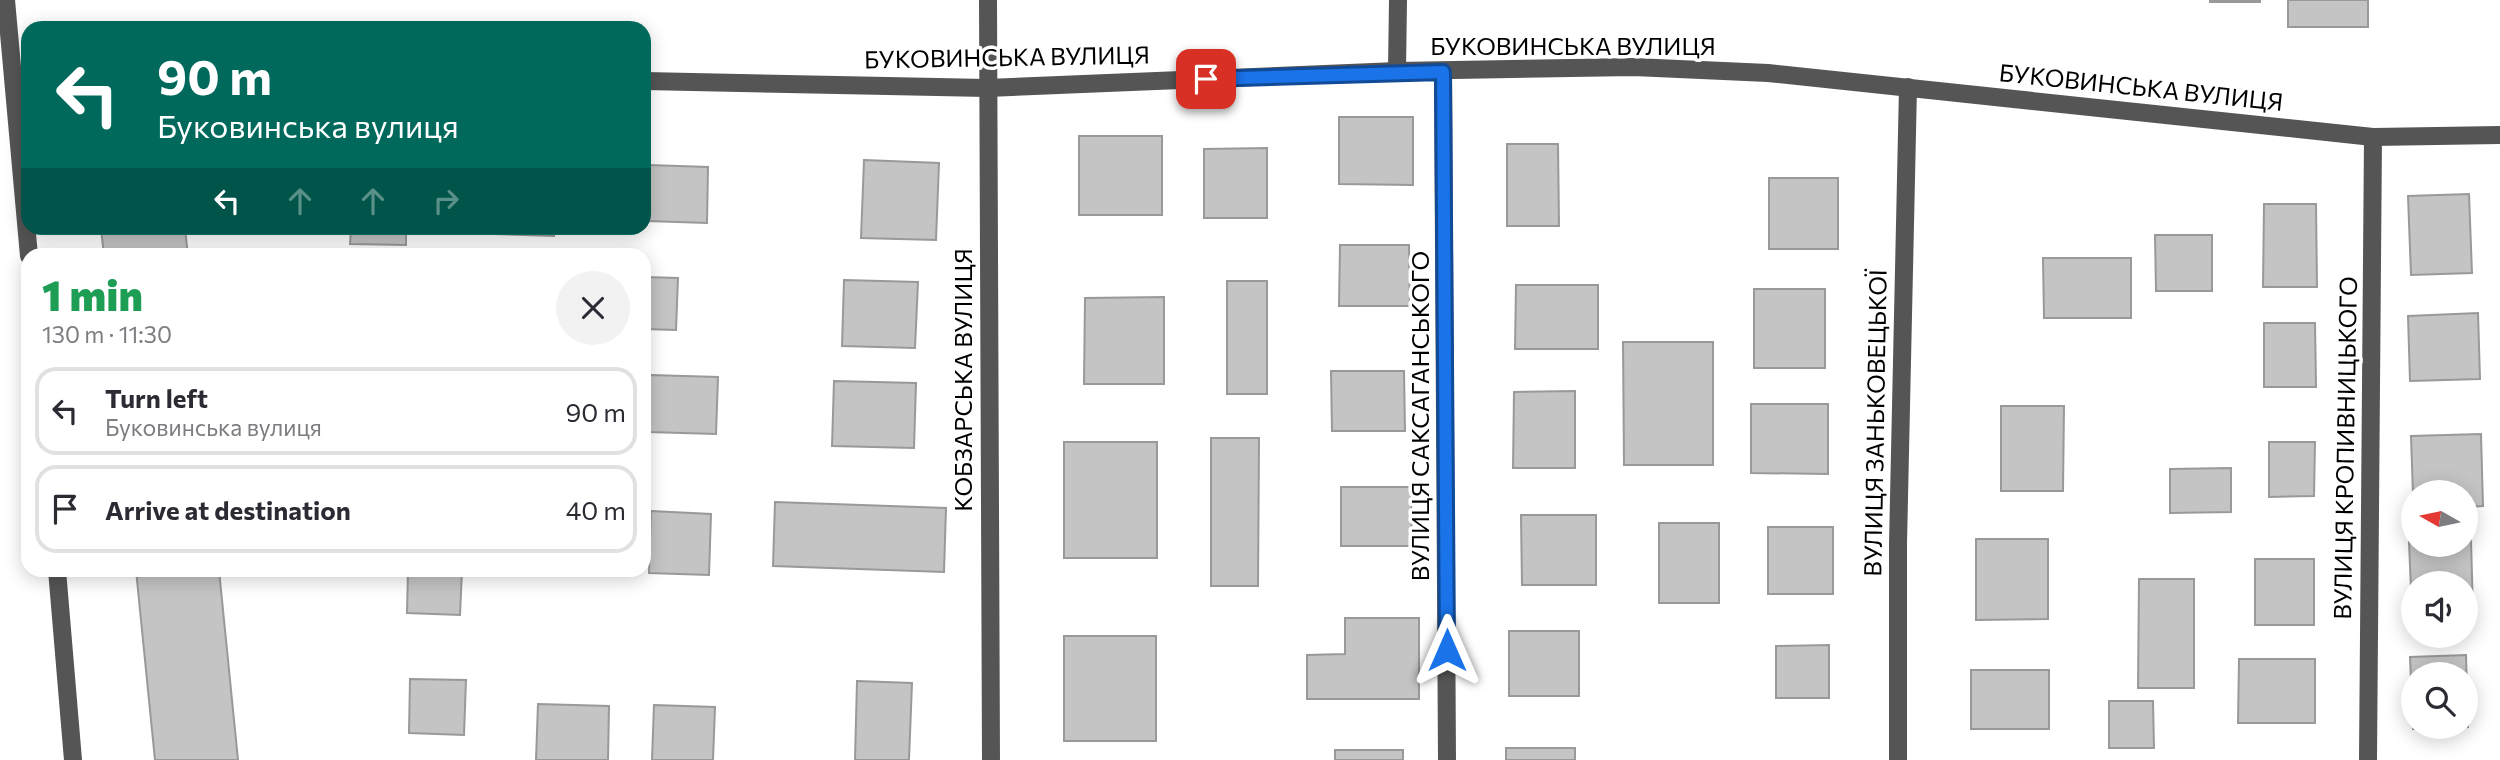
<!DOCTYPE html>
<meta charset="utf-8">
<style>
:root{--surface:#fff;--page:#f2f2f3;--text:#2b2b33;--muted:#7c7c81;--line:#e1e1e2}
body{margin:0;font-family:Commissioner,sans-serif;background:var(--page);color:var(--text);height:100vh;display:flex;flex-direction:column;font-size:26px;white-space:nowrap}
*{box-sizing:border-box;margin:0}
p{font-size:23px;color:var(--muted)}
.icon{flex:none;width:38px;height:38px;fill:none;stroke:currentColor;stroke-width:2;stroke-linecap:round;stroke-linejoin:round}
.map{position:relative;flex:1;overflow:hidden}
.panel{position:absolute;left:21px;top:248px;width:630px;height:329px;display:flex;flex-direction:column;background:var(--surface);border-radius:21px;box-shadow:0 4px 18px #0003}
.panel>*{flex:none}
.guide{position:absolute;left:21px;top:21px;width:630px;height:214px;border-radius:21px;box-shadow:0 4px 18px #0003;background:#00695c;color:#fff;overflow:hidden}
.needle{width:46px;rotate:279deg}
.fabs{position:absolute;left:2401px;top:480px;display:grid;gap:14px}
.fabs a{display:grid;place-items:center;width:77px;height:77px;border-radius:50%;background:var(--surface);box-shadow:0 4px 18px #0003;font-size:35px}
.pin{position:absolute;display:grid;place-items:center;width:60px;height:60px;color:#fff;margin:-30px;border-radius:14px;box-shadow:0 4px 10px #0006}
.me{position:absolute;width:77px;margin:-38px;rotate:0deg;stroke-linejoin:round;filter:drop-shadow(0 0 5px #0008)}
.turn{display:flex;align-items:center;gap:24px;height:147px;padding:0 21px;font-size:32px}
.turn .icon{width:91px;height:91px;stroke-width:2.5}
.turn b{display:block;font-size:49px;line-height:60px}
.lanes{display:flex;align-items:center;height:66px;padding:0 21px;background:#0003;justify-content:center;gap:35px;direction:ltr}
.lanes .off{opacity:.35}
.round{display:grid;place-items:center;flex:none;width:74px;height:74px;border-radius:37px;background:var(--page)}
.headline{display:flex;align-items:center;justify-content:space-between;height:119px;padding:0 21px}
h1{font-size:42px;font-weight:800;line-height:52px;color:#1e9e55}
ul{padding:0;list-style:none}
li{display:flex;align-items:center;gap:21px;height:88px;margin:0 14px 10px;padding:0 7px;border:4px solid var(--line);border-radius:21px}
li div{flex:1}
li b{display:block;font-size:26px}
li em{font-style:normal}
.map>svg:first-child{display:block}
</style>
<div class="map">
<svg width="2500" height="760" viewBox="0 0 2500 760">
<rect width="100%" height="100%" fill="#fff"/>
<!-- building -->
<g fill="#c4c4c4" stroke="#999" stroke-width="2" fill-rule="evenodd">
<rect x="2210" y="0" width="50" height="2"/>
<rect x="2288" y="0" width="80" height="27"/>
<path d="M1339,117H1413V185L1339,184Z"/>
<rect x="1079" y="136" width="83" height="79"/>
<path d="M1507,144H1558L1559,226H1507Z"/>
<path d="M1267,148V218H1204V149Z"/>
<path d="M864,160L939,163L936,240L861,238Z"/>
<path d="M648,165L708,167L707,223L647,221Z"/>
<rect x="1769" y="178" width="69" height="71"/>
<path d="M2469,194L2472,273L2411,275L2408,196Z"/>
<path d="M2264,204H2316L2317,287H2263Z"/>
<path d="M101,228H185L188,256H104Z"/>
<path d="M351,228H406V245L350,244Z"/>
<path d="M496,228H554V236L495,234Z"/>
<path d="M2155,235H2212V291H2156Z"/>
<path d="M1340,245H1409L1410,306H1339Z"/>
<path d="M2043,258H2131V318H2044Z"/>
<path d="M644,277L678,278L676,330L644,329Z"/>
<path d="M844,280L918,282L915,348L842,346Z"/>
<rect x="1227" y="281" width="40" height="113"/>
<path d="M1516,285H1598V349H1515Z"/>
<rect x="1754" y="289" width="71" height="79"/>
<path d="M1164,297V384H1084L1085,298Z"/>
<path d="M2478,313L2480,379L2410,381L2408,316Z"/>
<path d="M2264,323H2315L2316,387H2264Z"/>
<path d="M1623,342H1713V465H1624Z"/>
<path d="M1331,371H1404L1405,431H1332Z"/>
<path d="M650,375L718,377L716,434L648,432Z"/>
<path d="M834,381L916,383L914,448L832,446Z"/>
<path d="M1575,391V468H1513L1514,392Z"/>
<path d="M1751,404H1828V474L1751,473Z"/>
<path d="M2001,406H2064L2063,491H2001Z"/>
<path d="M2481,434L2483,506L2466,507V492H2413V494L2411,436Z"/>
<path d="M1211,438H1259L1258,586H1211Z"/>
<rect x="1064" y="442" width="93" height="116"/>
<path d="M2269,442H2315L2314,496L2269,497Z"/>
<path d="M2231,468V512L2170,513V469Z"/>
<path d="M1341,487H1411L1412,546H1341Z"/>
<path d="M775,502L946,508L944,572L773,566Z"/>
<path d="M651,511L711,514L709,575L649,573Z"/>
<path d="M1521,515H1596V585H1522Z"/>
<rect x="1659" y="523" width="60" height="80"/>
<rect x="1768" y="527" width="65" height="67"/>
<path d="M1976,539H2048V619L1976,620Z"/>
<path d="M2466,540H2471L2473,612H2466V583H2413L2412,614L2409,542L2466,544Z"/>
<rect x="2255" y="559" width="59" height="66"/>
<path d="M136,570H219L238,760H155Z"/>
<path d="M408,570H462L460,615L407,613Z"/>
<path d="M544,570H605V576L543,574Z"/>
<path d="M2139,579H2194V688H2138Z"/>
<path d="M1345,618H1419V699H1307V655L1345,654Z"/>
<rect x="1509" y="631" width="70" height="65"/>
<rect x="1064" y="636" width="92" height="105"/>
<path d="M1829,645V698H1776V646Z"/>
<path d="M2466,655L2468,727L2413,729L2410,657ZM2413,674H2466V726H2413Z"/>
<path d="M2239,659H2315V723H2238Z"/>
<rect x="1971" y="670" width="78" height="59"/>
<path d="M410,679L466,680L464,735L409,733Z"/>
<path d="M857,681L912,683L909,760H855Z"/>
<path d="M2109,701H2153L2154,748H2109Z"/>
<path d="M538,704L609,706L608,760H536Z"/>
<path d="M654,705L715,707L713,760H652Z"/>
<rect x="1506" y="748" width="69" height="12"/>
<rect x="1335" y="750" width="68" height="10"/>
</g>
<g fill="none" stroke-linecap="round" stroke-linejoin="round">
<!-- minor -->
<g stroke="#555" stroke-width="18">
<path d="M6,0L29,256"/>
<path d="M988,0L991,760"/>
<path d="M1397,71L1398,0"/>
<path d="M1443,72L1447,760"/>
<path d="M644,81L987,88L1397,71L1634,67L1768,73L2373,137L2500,135"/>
<path d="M57,570L73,760"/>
<path d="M1898,760V544L1908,87"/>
<path d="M2368,760L2373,137"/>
</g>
</g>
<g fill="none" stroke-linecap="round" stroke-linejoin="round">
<defs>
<path id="route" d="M1206,79L1443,72L1447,650"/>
</defs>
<!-- route casing -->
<use href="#route" stroke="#114b97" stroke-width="18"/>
<!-- route -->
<use href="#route" stroke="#1a73e8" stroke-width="12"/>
</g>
<g text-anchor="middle" stroke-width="7" stroke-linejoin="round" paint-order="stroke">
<!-- street labels -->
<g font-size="24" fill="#000" stroke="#fff">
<text x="1573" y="55">БУКОВИНСЬКА ВУЛИЦЯ</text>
<text transform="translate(1007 58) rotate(-1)" y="8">БУКОВИНСЬКА ВУЛИЦЯ</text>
<text transform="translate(2141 88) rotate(6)" y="8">БУКОВИНСЬКА ВУЛИЦЯ</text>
<text transform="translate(964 380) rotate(-90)" y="8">КОБЗАРСЬКА ВУЛИЦЯ</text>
<text transform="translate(1421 416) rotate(-90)" y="8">ВУЛИЦЯ САКСАГАНСЬКОГО</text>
<text transform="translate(1876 423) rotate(-89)" y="8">ВУЛИЦЯ ЗАНЬКОВЕЦЬКОЇ</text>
<text transform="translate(2346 448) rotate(-89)" y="8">ВУЛИЦЯ КРОПИВНИЦЬКОГО</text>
</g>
</g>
</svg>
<div class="fabs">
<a><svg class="needle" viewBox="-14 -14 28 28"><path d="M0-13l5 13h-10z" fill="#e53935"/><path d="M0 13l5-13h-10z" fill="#7c7c81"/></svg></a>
<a><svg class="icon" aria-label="sound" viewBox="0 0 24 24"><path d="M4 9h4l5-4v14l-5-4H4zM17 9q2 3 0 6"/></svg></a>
<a><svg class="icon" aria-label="search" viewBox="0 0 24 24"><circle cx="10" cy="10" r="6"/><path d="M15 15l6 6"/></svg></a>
</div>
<div class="pin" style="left:1206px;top:79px;background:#d93025"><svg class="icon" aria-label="arrive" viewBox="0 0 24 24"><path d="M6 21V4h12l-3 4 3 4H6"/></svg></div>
<svg class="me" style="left:1447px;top:650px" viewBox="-20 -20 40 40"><path d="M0-17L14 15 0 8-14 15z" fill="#1a73e8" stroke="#fff" stroke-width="4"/></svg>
<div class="guide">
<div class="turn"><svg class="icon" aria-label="left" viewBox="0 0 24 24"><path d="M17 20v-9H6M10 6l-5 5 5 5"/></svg><div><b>90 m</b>Буковинська вулиця</div></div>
<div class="lanes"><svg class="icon" aria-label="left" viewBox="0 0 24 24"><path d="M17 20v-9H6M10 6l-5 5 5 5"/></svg><svg class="icon off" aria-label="ahead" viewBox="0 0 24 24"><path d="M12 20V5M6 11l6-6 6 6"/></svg><svg class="icon off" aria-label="ahead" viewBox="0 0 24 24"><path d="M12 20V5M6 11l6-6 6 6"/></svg><svg class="icon off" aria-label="right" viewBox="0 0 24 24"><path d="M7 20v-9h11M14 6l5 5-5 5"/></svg></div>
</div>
<section class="panel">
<div class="headline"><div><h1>1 min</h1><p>130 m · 11:30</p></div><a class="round"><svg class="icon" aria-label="close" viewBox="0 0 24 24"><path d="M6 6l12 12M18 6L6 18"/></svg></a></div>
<ul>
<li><svg class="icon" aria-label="left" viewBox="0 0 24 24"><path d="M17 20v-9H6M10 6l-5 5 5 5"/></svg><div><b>Turn left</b><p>Буковинська вулиця</p></div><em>90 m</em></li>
<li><svg class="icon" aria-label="arrive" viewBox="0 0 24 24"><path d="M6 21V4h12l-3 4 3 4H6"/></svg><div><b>Arrive at destination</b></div><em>40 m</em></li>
</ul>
</section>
</div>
